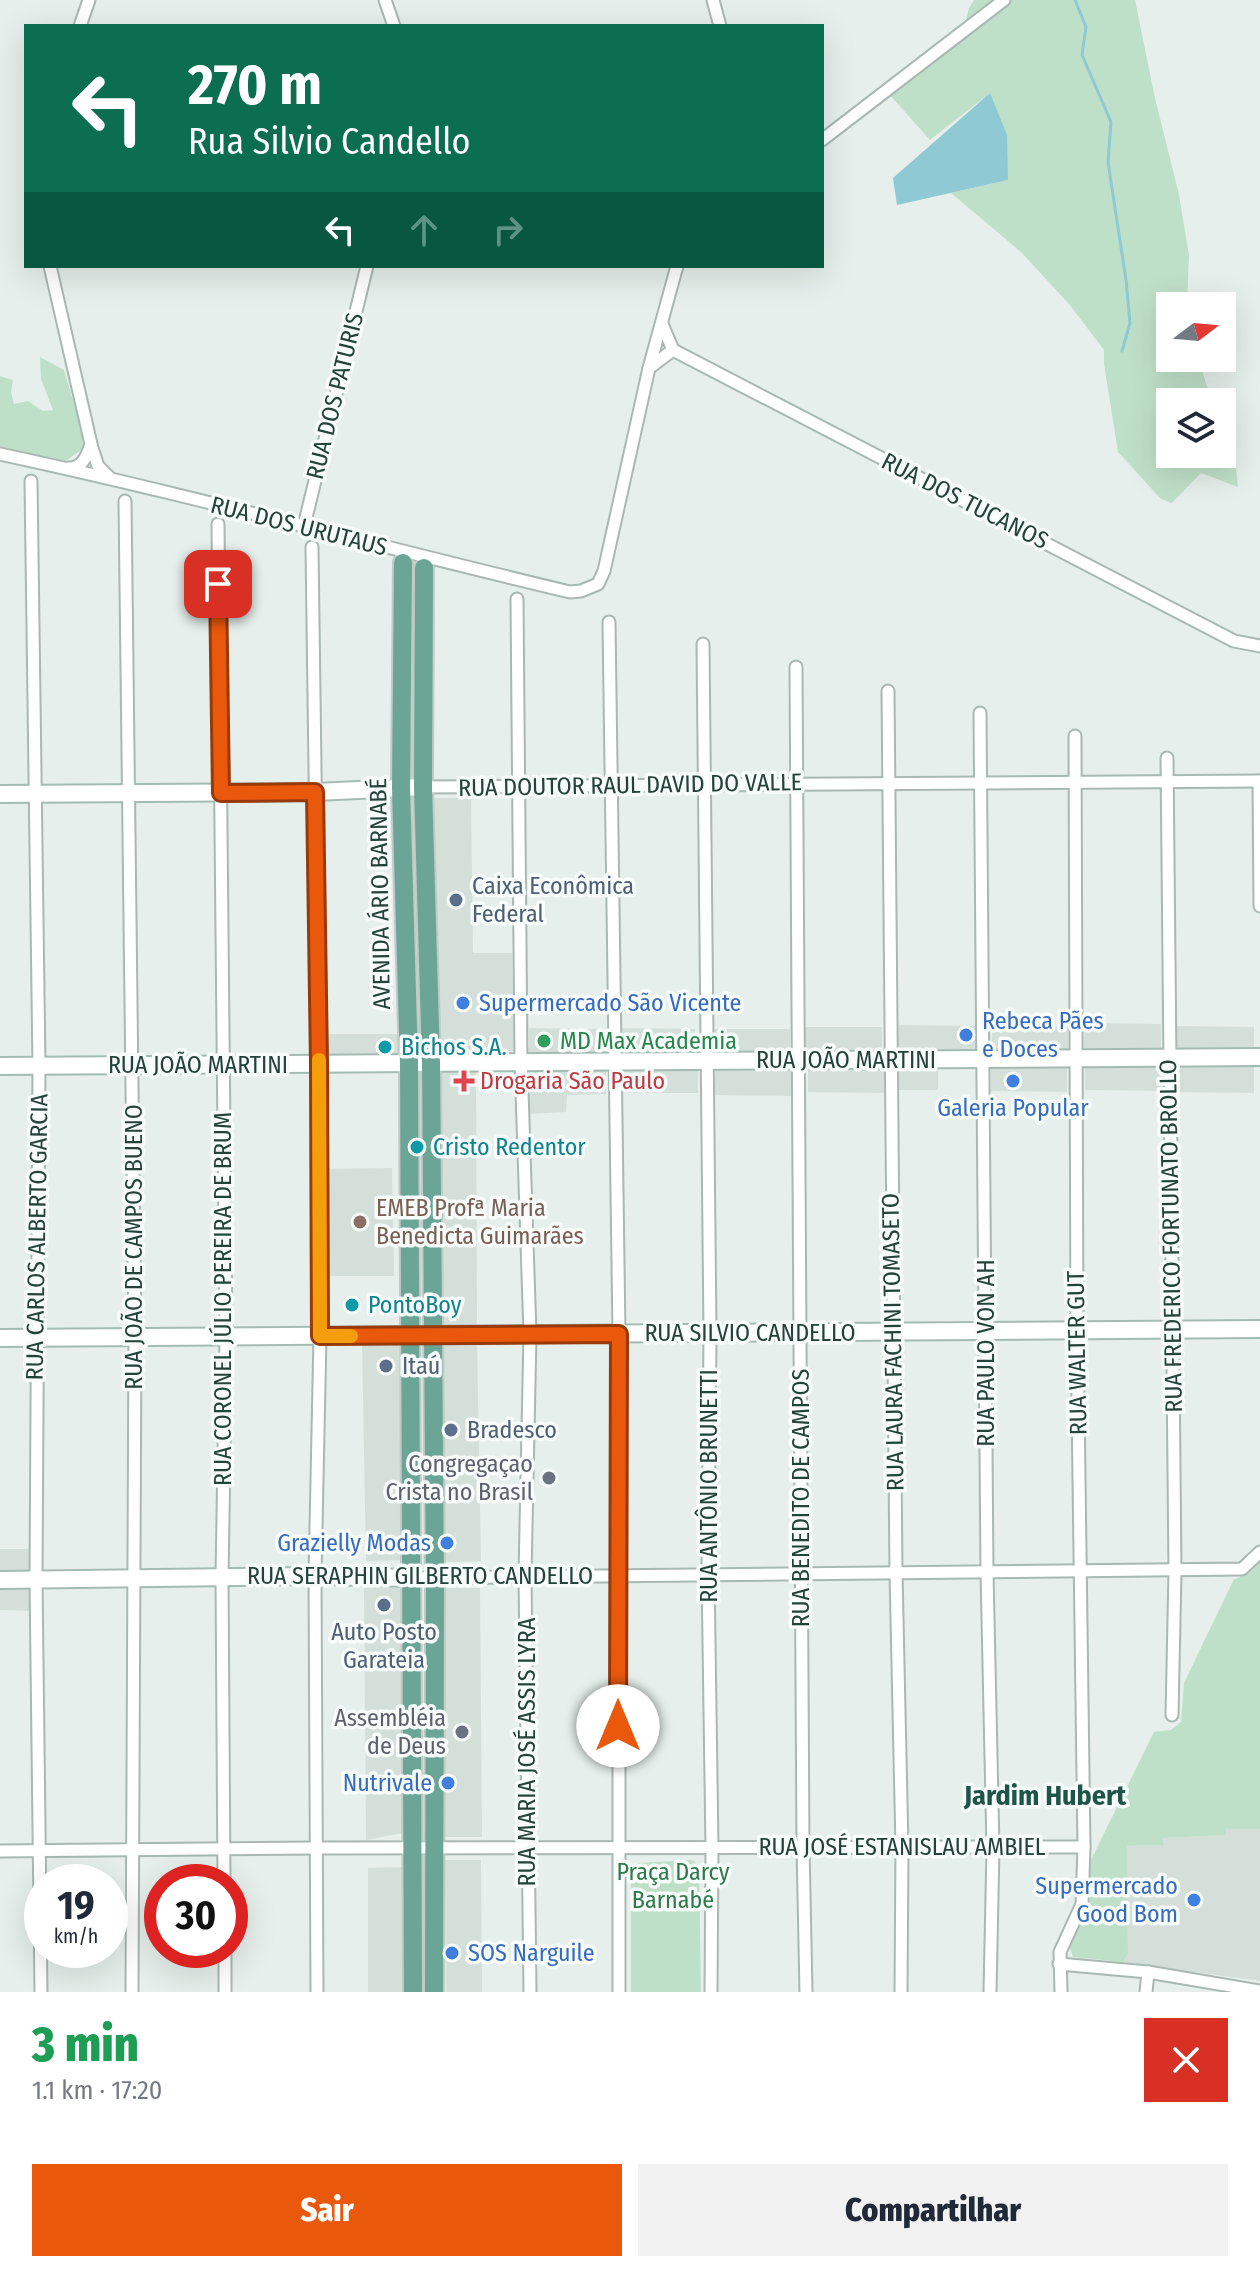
<!DOCTYPE html>
<html lang="pt">
<meta charset="utf-8">
<style>
:root{--surface:#fff;--page:#f2f2f3;--text:#1f2937;--muted:#747a83;--accent:#ea580c}
body{margin:0;font-family:"Fira Sans Condensed",sans-serif;background:var(--page);color:var(--text);height:100vh;display:flex;flex-direction:column;font-size:30px;white-space:nowrap}
*{box-sizing:border-box;margin:0}
p{font-size:26px;color:var(--muted)}
.icon{flex:none;width:44px;height:44px;fill:none;stroke:currentColor;stroke-width:2;stroke-linecap:round;stroke-linejoin:round}
.map{position:relative;height:1992px;overflow:hidden}
.details{display:flex;flex-direction:column;background:var(--surface);flex:1}
.details>*{flex:none}
.banner{position:absolute;left:24px;top:24px;width:800px;height:244px;border-radius:0px;box-shadow:0 8px 32px #0002;background:#0b6e4f;color:#fff;overflow:hidden}
.needle{width:52px;rotate:74deg}
.buttons{position:absolute;left:1156px;top:292px;display:grid;gap:16px}
.buttons a{display:grid;place-items:center;width:80px;height:80px;border-radius:0px;background:var(--surface);box-shadow:0 8px 32px #0002;font-size:40px}
.speed{position:absolute;left:24px;top:1864px;display:flex;gap:16px;font-size:40px;font-weight:700;text-align:center}
.speed>*{display:grid;place-content:center;width:104px;height:104px;border-radius:50%;background:var(--surface);box-shadow:0 8px 32px #0002;line-height:1}
.speed small{font-size:20px;font-weight:400}
.speed .limit{border:12px solid #d22;background:#fff;color:#111}
.pin{position:absolute;display:grid;place-items:center;width:68px;height:68px;color:#fff;margin:-34px;border-radius:16px;box-shadow:0 4px 12px #0006}
.me{position:absolute;width:88px;margin:-44px;rotate:0deg;stroke-linejoin:round;filter:drop-shadow(0 0 6px #0008)}
.turn{display:flex;align-items:center;gap:28px;height:168px;padding:0 32px;font-size:36px}
.turn .icon{width:104px;height:104px;stroke-width:2.5}
.turn b{display:block;font-size:56px;line-height:68px}
.lanes{display:flex;align-items:center;height:76px;padding:0 32px;background:#0003;justify-content:center;gap:40px;direction:ltr}
.lanes .off{opacity:.35}
.round{display:grid;place-items:center;flex:none;width:84px;height:84px;border-radius:0px;background:var(--page)}
.overview{display:flex;align-items:center;justify-content:space-between;height:136px;padding:0 32px}
h1{font-size:48px;font-weight:800;line-height:60px;color:#1e9e55}
.button{display:flex;gap:16px;margin-top:auto;padding:16px 32px}
.button a{flex:1;height:92px;border-radius:0px;background:var(--accent);color:#fff;font-size:32px;font-weight:800;line-height:92px;text-align:center}
.button a+a{background:var(--page);color:var(--text)}
.map>svg:first-child{display:block}
</style>
<div class="map">
<svg width="1260" height="1992" viewBox="0 0 1260 1992">
<rect width="100%" height="100%" fill="#e6efeb"/>
<!-- built -->
<g fill="#d4dfda">
<path d="M434,798H471L473,953H512L514,1051L438,1050Z"/>
<path d="M1085,1023L1161,1024V1049H1084Z"/>
<path d="M899,1025L975,1026V1051H898Z"/>
<path d="M992,1026L1068,1027V1052H992Z"/>
<path d="M1177,1026L1254,1027V1052H1177Z"/>
<path d="M805,1027H882V1053L805,1052Z"/>
<path d="M529,1028L605,1029V1054H529Z"/>
<path d="M618,1028L695,1029V1054H618Z"/>
<path d="M714,1029H790V1055L713,1054Z"/>
<path d="M327,1034H403V1060L327,1059Z"/>
<path d="M1085,1064L1161,1065V1091L1085,1090Z"/>
<path d="M899,1065L938,1066V1090H899Z"/>
<path d="M529,1066L606,1067V1094L567,1095L566,1112L529,1114Z"/>
<path d="M991,1066L1067,1067V1092L991,1091Z"/>
<path d="M621,1067L698,1068V1093H621Z"/>
<path d="M808,1067L884,1068V1093L808,1092Z"/>
<path d="M1178,1067H1254V1093L1178,1092Z"/>
<path d="M436,1069H476L477,1327L438,1328Z"/>
<path d="M715,1070H791V1096L715,1095Z"/>
<path d="M392,1168L394,1276H328L325,1169Z"/>
<path d="M362,1341H399L403,1560L366,1561Z"/>
<path d="M440,1342H477L481,1561L444,1562Z"/>
<path d="M0,1549H31V1575L0,1574Z"/>
<path d="M0,1585H31V1611L0,1610Z"/>
<path d="M364,1588H401L403,1833L366,1840Z"/>
<path d="M444,1588H480L482,1837H445Z"/>
<path d="M1260,1828V1981L1123,1962L1128,1954L1126,1846L1162,1845L1163,1838L1225,1835L1226,1829Z"/>
<path d="M445,1860H481L482,1992H446Z"/>
<path d="M405,1867L407,1992H368V1868Z"/>
</g>
<!-- green -->
<g fill="#bfe0c8">
<path d="M974,0H1135L1155,98L1179,195L1189,255L1187,306H1170V358H1198L1212,402H1170V454H1222V425L1233,439L1238,487L1201,473L1172,503L1161,499L1118,452L1104,364V350L1069,304L1022,253L951,193L1008,180L990,93L930,140L889,94L962,38L969,8Z"/>
<path d="M40,357L64,370L81,427L83,449L62,463L0,449V376L13,380L11,392L14,404L28,401L43,411L53,410L41,379Z"/>
<path d="M1260,1560V1829H1226V1835L1163,1838V1845L1127,1846L1128,1954L1123,1962L1073,1957L1069,1945L1090,1902V1862L1154,1732L1171,1730L1181,1722L1184,1683L1234,1579C1247,1576 1253,1572 1260,1560Z"/>
<path d="M689,1860L694,1861L699,1867L701,1992H631V1870L638,1863Z"/>
</g>
<!-- water -->
<path fill="#8ec9d4" d="M990,93L1007,135L1008,180L897,205L893,178Z"/>
<g fill="none" stroke-linecap="round" stroke-linejoin="round">
<!-- stream -->
<path stroke="#8ec9d4" stroke-width="3" d="M1075,0L1086,27L1082,55L1111,122L1108,162L1126,280L1130,323L1122,351"/>
<defs>
<g id="street">
<path d="M385,0L394,26"/>
<path d="M713,0L720,26"/>
<path d="M80,26L89,0"/>
<path d="M822,140L1004,0"/>
<path d="M50,266L91,444C87,456 82,469 68,468"/>
<path d="M662,324L673,350L1234,641L1260,646"/>
<path d="M649,368L673,350"/>
<path d="M91,445L98,466L109,477"/>
<path d="M0,454C191,495 380,547 570,592L581,591L598,584L604,571L649,368L677,266"/>
<path d="M31,481L39,1066L36,1579L41,1992"/>
<path d="M125,501L135,1337L132,1992"/>
<path d="M218,524L226,1337L222,1577L224,1882"/>
<path d="M304,526L367,266"/>
<path d="M312,547L319,1064L320,1336L315,1576L317,1992"/>
<path d="M517,599L521,1061L530,1334L525,1575L530,1992"/>
<path d="M609,622L619,1334V1992"/>
<path d="M703,644L710,1333L708,1573L712,1847L711,1992"/>
<path d="M796,667L803,1846L806,1992"/>
<path d="M888,691L896,1572L902,1848L901,1992"/>
<path d="M980,713L987,1572L993,1848L990,1992"/>
<path d="M1167,758L1175,1571L1172,1715"/>
<path d="M1259,781L1260,906"/>
<path d="M423,787L1260,781"/>
<path d="M413,1578L1242,1569L1260,1552"/>
<path d="M0,1851L316,1848L1084,1847"/>
<path d="M225,1950V1992"/>
<path d="M1059,1964L1148,1972L1260,1991"/>
<path d="M1061,1992L1060,1952L1082,1904L1084,1847L1077,1330L1075,736"/>
<path d="M1146,1992L1148,1972"/>
</g>
<g id="secondary">
<path d="M0,794L315,792L423,787"/>
<path d="M0,1066L1260,1057"/>
<path d="M0,1338L1260,1329"/>
<path d="M0,1580L315,1576L413,1578"/>
</g>
<g id="primary">
<path d="M403,563L401,788L409,1063L413,1992"/>
<path d="M424,568L423,787L431,1063L435,1592L434,1992"/>
</g>
</defs>
<!-- street casing -->
<use href="#street" stroke="#a8b8b2" stroke-width="15"/>
<!-- secondary casing -->
<use href="#secondary" stroke="#a4bbb3" stroke-width="20"/>
<!-- primary casing -->
<use href="#primary" stroke="#c2cac8" stroke-width="22"/>
<!-- street -->
<use href="#street" stroke="#fff" stroke-width="11"/>
<!-- secondary -->
<use href="#secondary" stroke="#fff" stroke-width="16"/>
<!-- primary -->
<use href="#primary" stroke="#6aa596" stroke-width="18"/>
</g>
<g fill="none" stroke-linecap="round" stroke-linejoin="round">
<defs>
<path id="route" d="M218,584L221,793L315,792L319,1064L320,1336L619,1334L618,1726"/>
</defs>
<!-- route casing -->
<use href="#route" stroke="#983908" stroke-width="20"/>
<!-- route -->
<use href="#route" stroke="#ea580c" stroke-width="14"/>
<!-- slow -->
<path stroke="#f59e0b" stroke-width="14" d="M319,1060L320,1336H351"/>
</g>
<!-- markers -->
<g fill="#5c6f8a" stroke="#f7fbf9" stroke-width="3">
<circle cx="456" cy="900" r="8"/>
<circle cx="386" cy="1366" r="8"/>
<circle cx="451" cy="1430" r="8"/>
<circle cx="384" cy="1605" r="8"/>
</g>
<g fill="#3f7fe0" stroke="#f7fbf9" stroke-width="3">
<circle cx="463" cy="1003" r="8"/>
<circle cx="966" cy="1035" r="8"/>
<circle cx="1013" cy="1081" r="8"/>
<circle cx="447" cy="1543" r="8"/>
<circle cx="448" cy="1783" r="8"/>
<circle cx="1194" cy="1900" r="8"/>
<circle cx="452" cy="1953" r="8"/>
</g>
<circle fill="#2e9e5b" stroke="#f7fbf9" stroke-width="3" cx="544" cy="1041" r="8"/>
<g fill="#0f9aa8" stroke="#f7fbf9" stroke-width="3">
<circle cx="385" cy="1047" r="8"/>
<circle cx="417" cy="1147" r="8"/>
<circle cx="352" cy="1305" r="8"/>
</g>
<path fill="#e0444e" stroke="#f7fbf9" stroke-width="3" d="M460 1069h8v8h8v8h-8v8h-8v-8h-8v-8h8z"/>
<circle fill="#8d6e63" stroke="#f7fbf9" stroke-width="3" cx="360" cy="1222" r="8"/>
<g fill="#6b7280" stroke="#f7fbf9" stroke-width="3">
<circle cx="549" cy="1478" r="8"/>
<circle cx="462" cy="1732" r="8"/>
</g>
<g text-anchor="middle" stroke-width="7" stroke-linejoin="round" paint-order="stroke">
<!-- street labels -->
<g font-size="24" fill="#24423a" stroke="#f7fbf9">
<text transform="translate(335 396) rotate(-76)" y="8">RUA DOS PATURIS</text>
<text transform="translate(965 501) rotate(27)" y="8">RUA DOS TUCANOS</text>
<text transform="translate(299 526) rotate(14)" y="8">RUA DOS URUTAUS</text>
<text transform="translate(630 785) rotate(-1)" y="8">RUA DOUTOR RAUL DAVID DO VALLE</text>
<text transform="translate(380 894) rotate(-91)" y="8">AVENIDA ÁRIO BARNABÉ</text>
<text x="846" y="1068">RUA JOÃO MARTINI</text>
<text x="198" y="1073">RUA JOÃO MARTINI</text>
<text transform="translate(1171 1236) rotate(-91)" y="8">RUA FREDERICO FORTUNATO BROLLO</text>
<text transform="translate(37 1237) rotate(-89)" y="8">RUA CARLOS ALBERTO GARCIA</text>
<text transform="translate(134 1247) rotate(-90)" y="8">RUA JOÃO DE CAMPOS BUENO</text>
<text transform="translate(223 1299) rotate(-90)" y="8">RUA CORONEL JÚLIO PEREIRA DE BRUM</text>
<text x="750" y="1341">RUA SILVIO CANDELLO</text>
<text transform="translate(893 1342) rotate(-91)" y="8">RUA LAURA FACHINI TOMASETO</text>
<text transform="translate(986 1353) rotate(-90)" y="8">RUA PAULO VON AH</text>
<text transform="translate(1077 1353) rotate(-91)" y="8">RUA WALTER GUT</text>
<text transform="translate(709 1486) rotate(-90)" y="8">RUA ANTÔNIO BRUNETTI</text>
<text transform="translate(801 1498) rotate(-90)" y="8">RUA BENEDITO DE CAMPOS</text>
<text x="420" y="1584">RUA SERAPHIN GILBERTO CANDELLO</text>
<text transform="translate(527 1752) rotate(-90)" y="8">RUA MARIA JOSÉ ASSIS LYRA</text>
<text x="902" y="1855">RUA JOSÉ ESTANISLAU AMBIEL</text>
</g>
<!-- service labels -->
<g font-size="24" fill="#4e5e75" stroke="#f7fbf9" text-anchor="start">
<text x="472" y="894">Caixa Econômica<tspan x="472" dy="28">Federal</tspan></text>
<text x="402" y="1374">Itaú</text>
<text x="467" y="1438">Bradesco</text>
<text x="384" y="1640" text-anchor="middle">Auto Posto<tspan x="384" dy="28">Garateia</tspan></text>
</g>
<!-- shop labels -->
<g font-size="24" fill="#366cbe" stroke="#f7fbf9" text-anchor="start">
<text x="479" y="1011">Supermercado São Vicente</text>
<text x="982" y="1029">Rebeca Pães<tspan x="982" dy="28">e Doces</tspan></text>
<text x="1013" y="1116" text-anchor="middle">Galeria Popular</text>
<text x="431" y="1551" text-anchor="end">Grazielly Modas</text>
<text x="432" y="1791" text-anchor="end">Nutrivale</text>
<text x="1178" y="1894" text-anchor="end">Supermercado<tspan x="1178" dy="28">Good Bom</tspan></text>
<text x="468" y="1961">SOS Narguile</text>
</g>
<!-- leisure labels -->
<g font-size="24" fill="#27864d" stroke="#f7fbf9" text-anchor="start">
<text x="560" y="1049">MD Max Academia</text>
</g>
<!-- culture labels -->
<g font-size="24" fill="#0d838f" stroke="#f7fbf9" text-anchor="start">
<text x="401" y="1055">Bichos S.A.</text>
<text x="433" y="1155">Cristo Redentor</text>
<text x="368" y="1313">PontoBoy</text>
</g>
<!-- health labels -->
<g font-size="24" fill="#be3a42" stroke="#f7fbf9" text-anchor="start">
<text x="480" y="1089">Drogaria São Paulo</text>
</g>
<!-- education labels -->
<g font-size="24" fill="#785e54" stroke="#f7fbf9" text-anchor="start">
<text x="376" y="1216">EMEB Profª Maria<tspan x="376" dy="28">Benedicta Guimarães</tspan></text>
</g>
<!-- worship labels -->
<g font-size="24" fill="#5b616d" stroke="#f7fbf9" text-anchor="end">
<text x="533" y="1472">Congregaçao<tspan x="533" dy="28">Crista no Brasil</tspan></text>
<text x="446" y="1726">Assembléia<tspan x="446" dy="28">de Deus</tspan></text>
</g>
<!-- park labels -->
<g font-size="24" fill="#2d7a4b" stroke="#f7fbf9">
<text x="673" y="1880">Praça Darcy<tspan x="673" dy="28">Barnabé</tspan></text>
</g>
<!-- quarter labels -->
<g font-size="28" font-weight="bold" fill="#1f5548" stroke="#f7fbf9">
<text x="1045" y="1805">Jardim Hubert</text>
</g>
</g>
</svg>
<div class="buttons">
<a><svg class="needle" viewBox="-14 -14 28 28"><path d="M0-13l5 13h-10z" fill="#e53935"/><path d="M0 13l5-13h-10z" fill="#747a83"/></svg></a>
<a><svg class="icon" aria-label="layers" viewBox="0 0 24 24"><path d="M12 4l9 5-9 5-9-5zM3 14l9 5 9-5"/></svg></a>
</div>
<div class="speed"><div>19<small>km/h</small></div><div class="limit">30</div></div>
<div class="pin" style="left:218px;top:584px;background:#d93025"><svg class="icon" aria-label="arrive" viewBox="0 0 24 24"><path d="M6 21V4h12l-3 4 3 4H6"/></svg></div>
<svg class="me" style="left:618px;top:1726px" viewBox="-20 -20 40 40"><circle r="19" fill="#fff"/><path d="M0-13L10 11 0 6-10 11z" fill="#ea580c"/></svg>
<div class="banner">
<div class="turn"><svg class="icon" aria-label="left" viewBox="0 0 24 24"><path d="M17 20v-9H6M10 6l-5 5 5 5"/></svg><div><b>270 m</b>Rua Silvio Candello</div></div>
<div class="lanes"><svg class="icon" aria-label="left" viewBox="0 0 24 24"><path d="M17 20v-9H6M10 6l-5 5 5 5"/></svg><svg class="icon off" aria-label="ahead" viewBox="0 0 24 24"><path d="M12 20V5M6 11l6-6 6 6"/></svg><svg class="icon off" aria-label="right" viewBox="0 0 24 24"><path d="M7 20v-9h11M14 6l5 5-5 5"/></svg></div>
</div>
</div>
<section class="details">
<div class="overview"><div><h1>3 min</h1><p>1.1 km · 17:20</p></div><a class="round" style="background:#d93025;color:#fff"><svg class="icon" aria-label="close" viewBox="0 0 24 24"><path d="M6 6l12 12M18 6L6 18"/></svg></a></div>
<div class="button"><a>Sair</a><a>Compartilhar</a></div>
</section>
